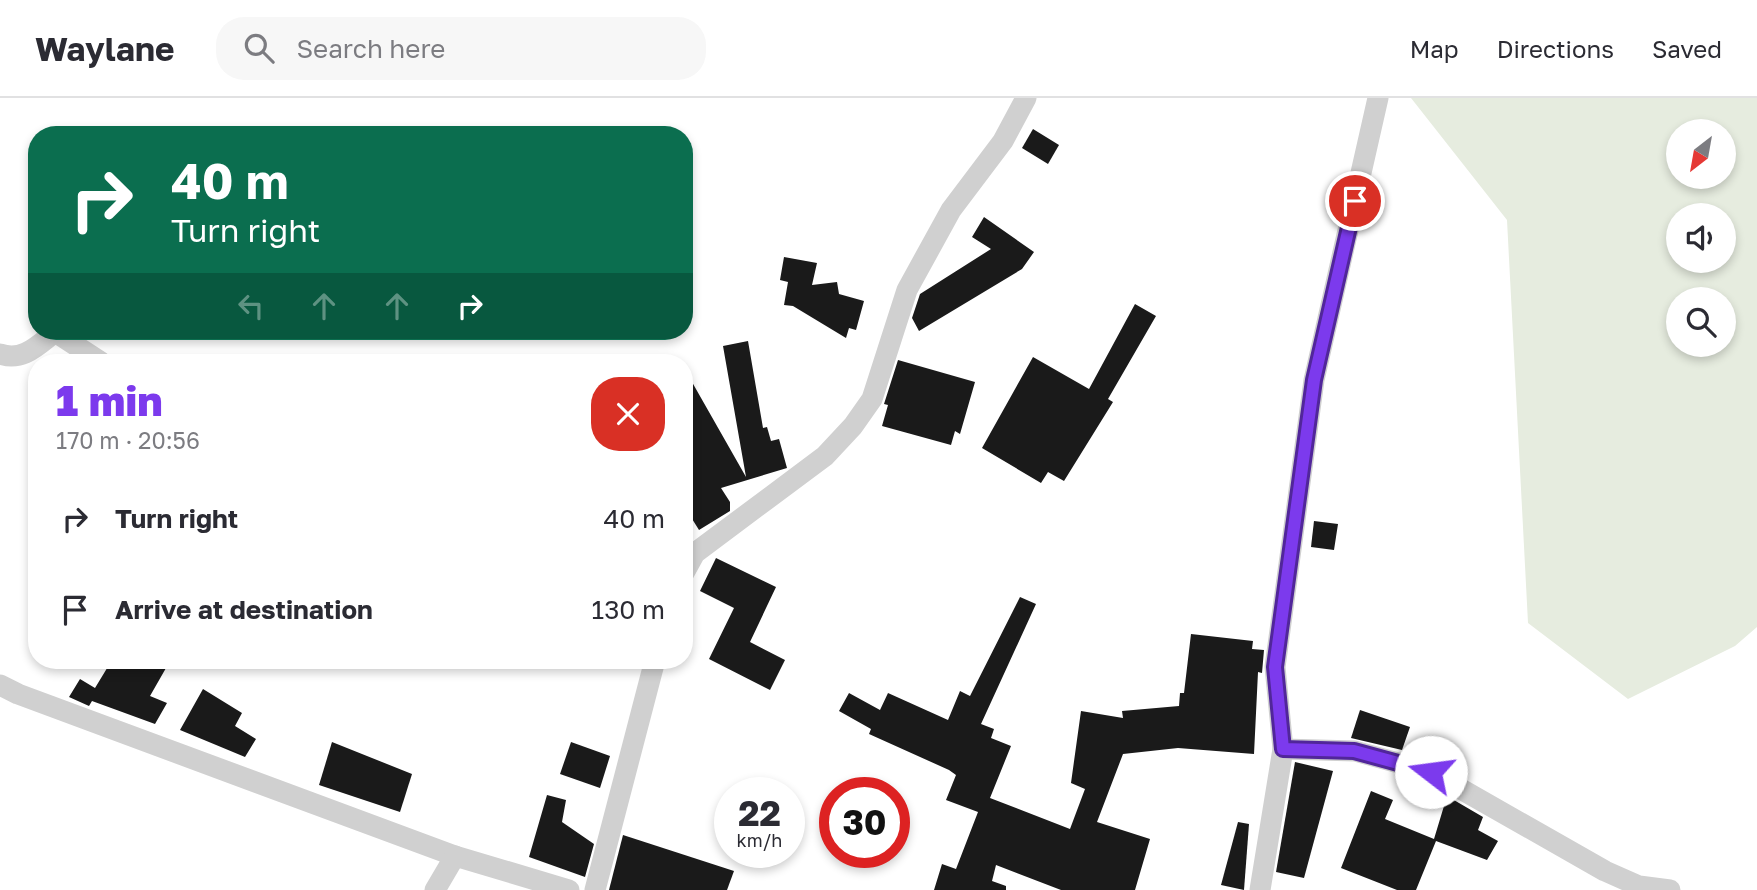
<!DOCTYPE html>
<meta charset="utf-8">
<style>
:root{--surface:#fff;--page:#f7f7f7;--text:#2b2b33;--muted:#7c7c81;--line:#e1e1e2;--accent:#7c3aed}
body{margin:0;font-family:"Golos Text",sans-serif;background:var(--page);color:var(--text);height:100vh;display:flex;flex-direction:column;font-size:26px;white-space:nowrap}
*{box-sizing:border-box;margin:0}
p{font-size:23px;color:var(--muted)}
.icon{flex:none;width:38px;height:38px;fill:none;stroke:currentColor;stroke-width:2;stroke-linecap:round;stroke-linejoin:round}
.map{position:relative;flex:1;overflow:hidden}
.sheet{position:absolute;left:28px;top:256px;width:665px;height:315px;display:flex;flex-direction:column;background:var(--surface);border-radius:28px;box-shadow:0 4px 10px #0003}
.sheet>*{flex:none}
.top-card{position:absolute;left:28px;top:28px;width:665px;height:214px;border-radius:28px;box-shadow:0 4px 10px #0003;background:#0b6e4f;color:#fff;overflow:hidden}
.needle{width:46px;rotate:211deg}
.fabs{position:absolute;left:1666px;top:21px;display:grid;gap:14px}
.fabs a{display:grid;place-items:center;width:70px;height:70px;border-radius:50%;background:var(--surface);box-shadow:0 4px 10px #0003;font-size:35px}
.speed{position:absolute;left:714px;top:679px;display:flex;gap:14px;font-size:35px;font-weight:700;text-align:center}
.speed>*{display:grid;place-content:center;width:91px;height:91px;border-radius:50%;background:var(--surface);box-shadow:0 4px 10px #0003;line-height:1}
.speed small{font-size:18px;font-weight:400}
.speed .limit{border:10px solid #d22;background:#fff;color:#111}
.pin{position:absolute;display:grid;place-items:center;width:60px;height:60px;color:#fff;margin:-30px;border:4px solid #fff;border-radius:50%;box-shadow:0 2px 7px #0007}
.me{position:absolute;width:77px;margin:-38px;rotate:285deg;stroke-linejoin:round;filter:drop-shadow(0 0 5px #0008)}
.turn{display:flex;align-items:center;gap:24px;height:147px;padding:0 28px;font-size:32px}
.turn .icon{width:91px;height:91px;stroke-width:2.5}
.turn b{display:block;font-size:49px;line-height:60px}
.lanes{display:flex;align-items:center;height:66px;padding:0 28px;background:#0003;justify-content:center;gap:35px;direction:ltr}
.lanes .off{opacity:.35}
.round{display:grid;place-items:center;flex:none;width:74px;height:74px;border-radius:28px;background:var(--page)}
.summary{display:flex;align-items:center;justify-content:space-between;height:119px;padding:0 28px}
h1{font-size:42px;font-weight:800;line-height:52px;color:var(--accent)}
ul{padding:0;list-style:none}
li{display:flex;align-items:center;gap:21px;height:91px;padding:0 28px}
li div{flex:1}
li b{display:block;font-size:26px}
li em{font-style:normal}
header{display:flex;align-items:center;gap:42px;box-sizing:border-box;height:98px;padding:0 35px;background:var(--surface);border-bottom:2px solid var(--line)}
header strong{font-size:33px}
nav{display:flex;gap:38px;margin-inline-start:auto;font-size:24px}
.search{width:490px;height:63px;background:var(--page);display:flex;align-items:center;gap:18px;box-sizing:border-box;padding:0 24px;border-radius:28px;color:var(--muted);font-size:26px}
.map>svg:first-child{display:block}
</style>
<header>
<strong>Waylane</strong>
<div class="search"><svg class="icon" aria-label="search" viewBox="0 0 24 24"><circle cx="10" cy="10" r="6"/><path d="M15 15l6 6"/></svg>Search here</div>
<nav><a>Map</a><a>Directions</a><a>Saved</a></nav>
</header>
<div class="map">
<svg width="1757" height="792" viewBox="0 0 1757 792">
<rect width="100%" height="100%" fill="#fff"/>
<!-- green -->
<path fill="#e6ecdf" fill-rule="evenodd" d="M1411,0H1757V529L1735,548L1628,601L1528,525L1507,122ZM1678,33H1724V79H1678ZM1678,117H1724V163H1678ZM1678,201H1724V247H1678Z"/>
<!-- building -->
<g fill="#1a1a1a">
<path d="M1033,31L1059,47L1048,66L1022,50Z"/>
<path d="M984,119L1034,154L1022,171L919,233L912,220L920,196L991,151L972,139Z"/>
<path d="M784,159L817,165L812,187L837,184L839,196L864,203L856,232L849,230L846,240L793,208L784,207L788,184L780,182Z"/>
<path d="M1135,206L1156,218L1108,301L1113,304L1064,383L1048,374L1041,385L982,350L1033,259L1089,291Z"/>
<path d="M748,243L763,330L767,329L771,343L779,341L787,370L721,390L730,404V413L699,432L684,408V270L746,379L723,248Z"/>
<path d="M898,262L975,284L960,336L955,333L951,347L882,328L888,307L884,306Z"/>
<path d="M1314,423L1338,426L1334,452L1311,449Z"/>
<path d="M716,460L776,489L750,544L785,562L770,592L709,561L734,510L700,493Z"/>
<path d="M1020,499L1036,506L981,626L994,631L991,640L1011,648L990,700L1070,731L1085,691L1071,685L1081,613L1123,620L1122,613L1179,608L1180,595H1184L1191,536L1253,543L1252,551L1264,552L1262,575L1258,574L1254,656L1178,650L1123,656L1097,724L1150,741L1135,792H1061L996,767L992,783L1006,788V792H934L942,766L956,771L978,714L946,702L956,677L949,672L869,636L871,631L839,613L849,595L880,612L888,595L948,622L960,593L970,598Z"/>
<path d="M112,562H152L166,570L150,598L167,605L155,626L92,603L89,608L69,599L80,581L95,590Z"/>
<path d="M203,591L242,615L235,628L256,641L245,659L180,632Z"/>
<path d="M1360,612L1410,629L1402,652L1351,640Z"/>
<path d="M332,644L412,676L400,714L319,687Z"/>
<path d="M571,644L610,658L600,690L560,676Z"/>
<path d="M1295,664L1333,673L1304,780L1276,774Z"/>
<path d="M1371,693L1393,702L1385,721L1434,741L1447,698L1483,719L1478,732L1498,743L1487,762L1436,743L1416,792H1397L1341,770Z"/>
<path d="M547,697L566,702L562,724L594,746L585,779L529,759Z"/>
<path d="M1238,724L1249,726L1244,792L1221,787Z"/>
<path d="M623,737L734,773L727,792H609Z"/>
</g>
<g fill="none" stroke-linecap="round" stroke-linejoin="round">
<!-- street -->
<g stroke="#d0d0d0" stroke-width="21">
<path d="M0,256C23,264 38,247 55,234L101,264"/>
<path d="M684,475L695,455L825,358L853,328L872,301L907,192L951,112L1003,43L1026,0"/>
<path d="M0,587L18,596L455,758L569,792"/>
<path d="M1283,651L1355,653L1431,674L1605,773L1639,788L1670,792"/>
<path d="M435,792L455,758"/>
<path d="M595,792L655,562"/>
<path d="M1260,792L1283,651L1275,569L1314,282L1378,0"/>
</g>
</g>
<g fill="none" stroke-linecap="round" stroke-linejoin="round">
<defs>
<path id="route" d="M1355,103L1314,282L1275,569L1283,651L1354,653L1431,674"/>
</defs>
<!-- route casing -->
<use href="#route" stroke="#51269a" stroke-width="18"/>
<!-- route -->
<use href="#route" stroke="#7c3aed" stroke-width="12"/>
</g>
</svg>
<div class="fabs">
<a><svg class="needle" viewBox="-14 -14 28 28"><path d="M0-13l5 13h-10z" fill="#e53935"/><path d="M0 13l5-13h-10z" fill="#7c7c81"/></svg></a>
<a><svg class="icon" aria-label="sound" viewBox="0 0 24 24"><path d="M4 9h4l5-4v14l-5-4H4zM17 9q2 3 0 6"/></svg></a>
<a><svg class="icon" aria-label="search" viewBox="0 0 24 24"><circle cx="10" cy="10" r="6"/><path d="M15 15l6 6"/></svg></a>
</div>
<div class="speed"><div>22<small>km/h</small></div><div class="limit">30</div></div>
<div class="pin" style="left:1355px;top:103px;background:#d93025"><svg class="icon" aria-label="arrive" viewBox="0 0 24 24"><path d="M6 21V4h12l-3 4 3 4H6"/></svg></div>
<svg class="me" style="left:1431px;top:674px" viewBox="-20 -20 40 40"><circle r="19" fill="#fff"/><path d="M0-13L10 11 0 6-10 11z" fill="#7c3aed"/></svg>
<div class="top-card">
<div class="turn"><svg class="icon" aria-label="right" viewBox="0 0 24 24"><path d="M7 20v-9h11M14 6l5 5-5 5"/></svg><div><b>40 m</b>Turn right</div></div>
<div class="lanes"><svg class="icon off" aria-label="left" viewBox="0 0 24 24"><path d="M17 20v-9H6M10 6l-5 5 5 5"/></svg><svg class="icon off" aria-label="ahead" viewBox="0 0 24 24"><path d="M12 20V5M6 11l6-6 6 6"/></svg><svg class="icon off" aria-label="ahead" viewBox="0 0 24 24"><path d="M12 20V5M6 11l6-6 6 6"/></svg><svg class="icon" aria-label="right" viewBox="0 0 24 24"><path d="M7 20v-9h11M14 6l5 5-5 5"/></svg></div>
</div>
<section class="sheet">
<div class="summary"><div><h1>1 min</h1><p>170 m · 20:56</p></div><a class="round" style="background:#d93025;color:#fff"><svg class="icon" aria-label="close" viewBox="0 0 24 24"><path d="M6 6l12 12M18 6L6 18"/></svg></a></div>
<ul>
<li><svg class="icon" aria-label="right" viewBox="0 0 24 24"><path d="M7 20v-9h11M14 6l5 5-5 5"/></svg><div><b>Turn right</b></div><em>40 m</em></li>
<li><svg class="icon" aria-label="arrive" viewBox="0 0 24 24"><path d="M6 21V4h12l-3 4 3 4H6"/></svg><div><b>Arrive at destination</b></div><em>130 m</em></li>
</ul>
</section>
</div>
